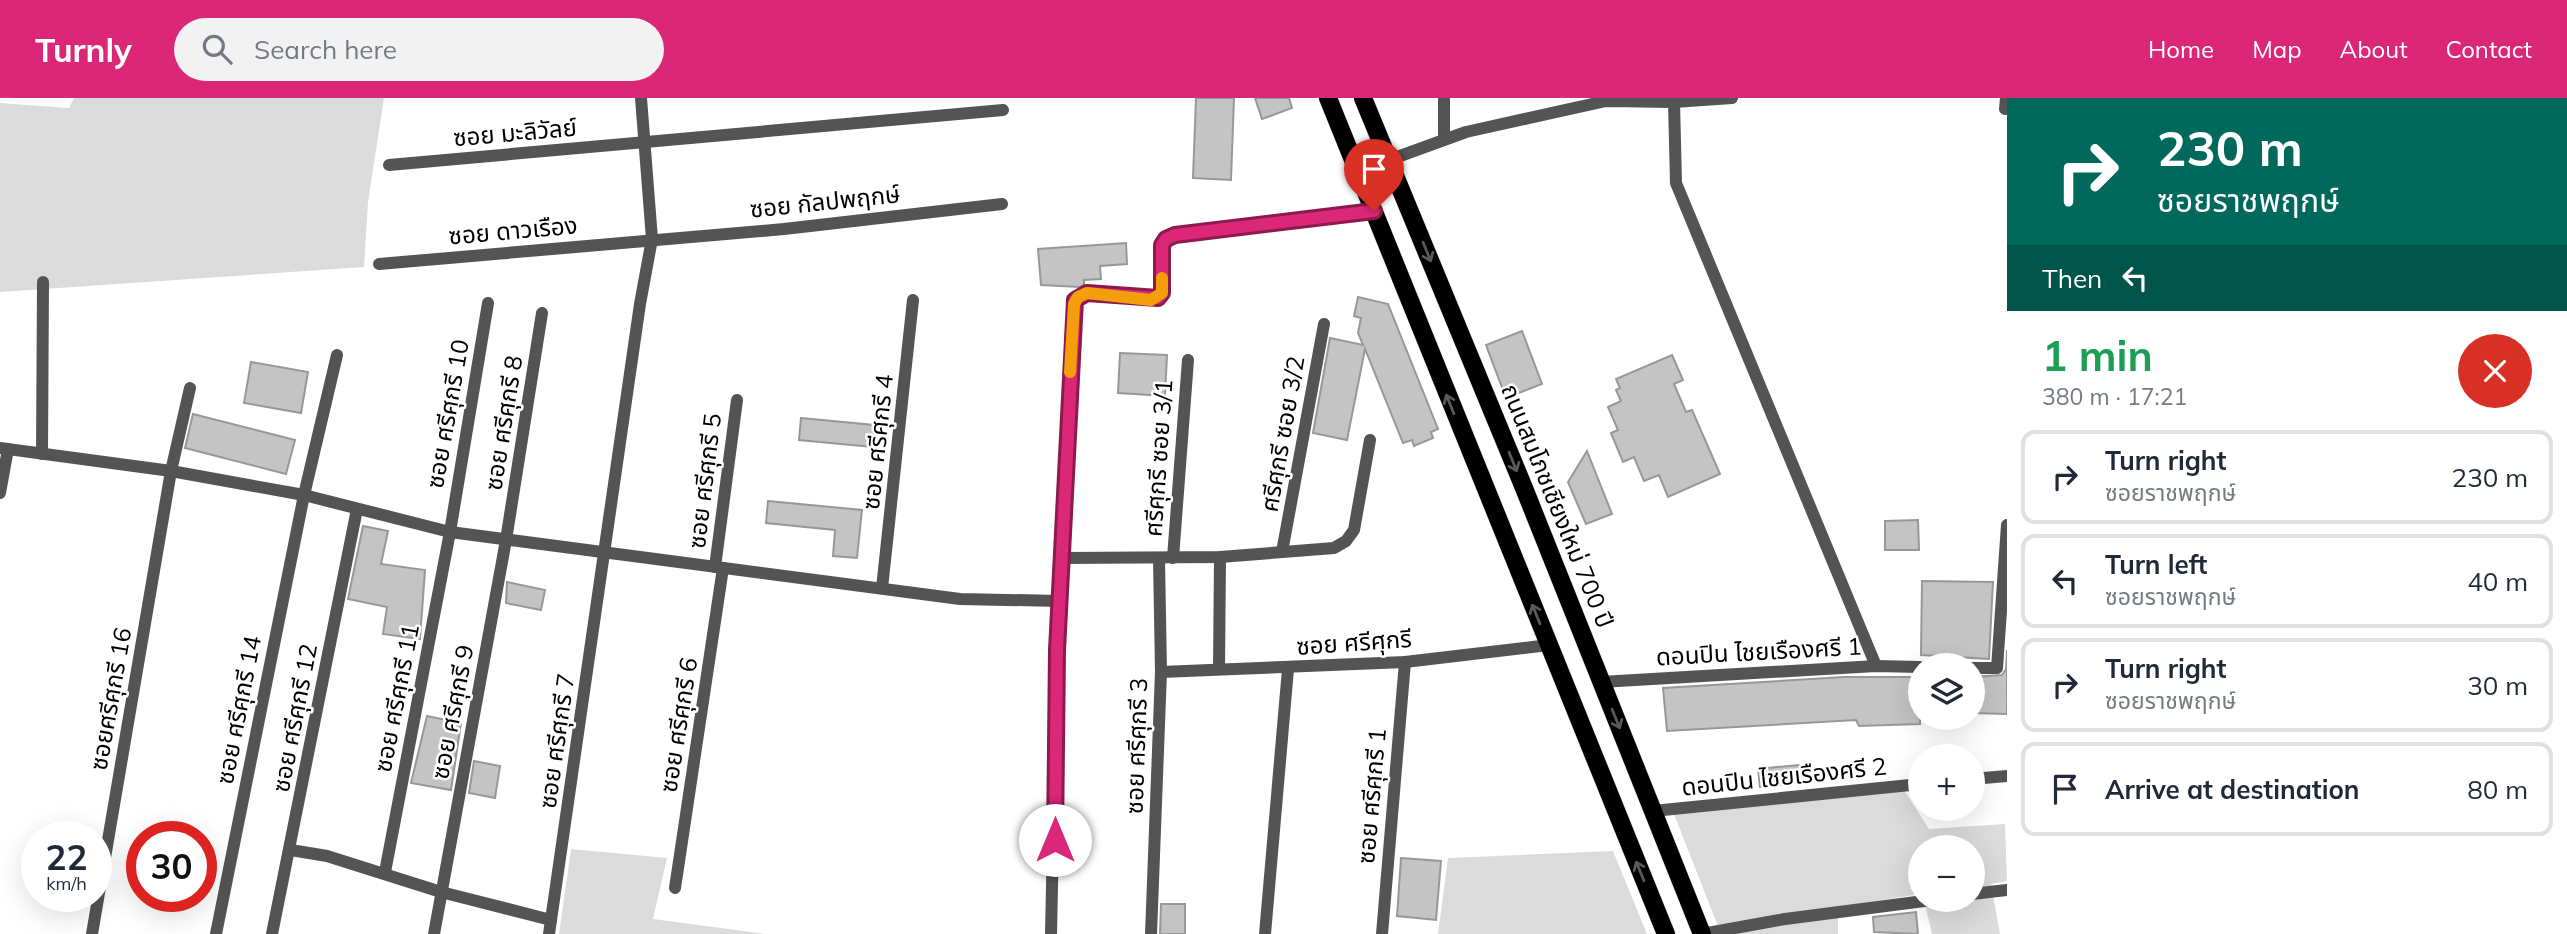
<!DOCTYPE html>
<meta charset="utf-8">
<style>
:root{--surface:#fff;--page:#f2f2f3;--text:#1f2937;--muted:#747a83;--line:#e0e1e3;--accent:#db2777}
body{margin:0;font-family:Mulish,"Noto Sans Thai",sans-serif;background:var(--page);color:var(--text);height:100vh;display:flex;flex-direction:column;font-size:26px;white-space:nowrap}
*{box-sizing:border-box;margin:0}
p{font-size:23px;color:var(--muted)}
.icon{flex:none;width:38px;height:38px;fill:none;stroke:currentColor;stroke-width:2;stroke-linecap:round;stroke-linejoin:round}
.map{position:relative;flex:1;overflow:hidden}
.panel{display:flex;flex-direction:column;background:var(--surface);width:560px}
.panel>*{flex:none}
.guide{background:#00695c;color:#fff;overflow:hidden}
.tools{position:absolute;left:1908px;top:555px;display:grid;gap:14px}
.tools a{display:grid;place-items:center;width:77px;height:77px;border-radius:50%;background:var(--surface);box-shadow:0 7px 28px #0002;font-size:35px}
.speed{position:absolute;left:21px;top:723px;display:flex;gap:14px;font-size:35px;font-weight:700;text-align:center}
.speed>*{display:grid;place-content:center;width:91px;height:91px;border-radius:50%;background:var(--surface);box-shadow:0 7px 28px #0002;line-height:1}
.speed small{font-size:18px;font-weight:400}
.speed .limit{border:10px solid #d22;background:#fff;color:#111}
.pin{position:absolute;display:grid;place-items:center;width:60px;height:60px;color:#fff;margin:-72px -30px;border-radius:50% 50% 50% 0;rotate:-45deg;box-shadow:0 0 7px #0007}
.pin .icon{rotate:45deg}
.me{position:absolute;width:77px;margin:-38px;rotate:0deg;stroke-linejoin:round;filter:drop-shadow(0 0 5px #0008)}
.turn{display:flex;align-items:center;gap:24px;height:147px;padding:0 35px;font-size:32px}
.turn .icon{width:91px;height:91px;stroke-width:2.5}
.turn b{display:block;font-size:49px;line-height:60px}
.then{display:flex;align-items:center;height:66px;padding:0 35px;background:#0003;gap:14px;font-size:26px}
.round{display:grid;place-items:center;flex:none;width:74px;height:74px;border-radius:37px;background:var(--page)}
.overview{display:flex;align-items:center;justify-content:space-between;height:119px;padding:0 35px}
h1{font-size:42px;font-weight:700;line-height:52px;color:#1e9e55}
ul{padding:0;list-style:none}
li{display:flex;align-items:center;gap:21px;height:94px;margin:0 14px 10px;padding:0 21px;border:4px solid var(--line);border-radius:14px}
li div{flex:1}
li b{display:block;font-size:26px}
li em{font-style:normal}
header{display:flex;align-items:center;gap:42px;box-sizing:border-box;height:98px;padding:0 35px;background:var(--accent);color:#fff}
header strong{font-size:33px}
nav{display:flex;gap:38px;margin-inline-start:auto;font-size:24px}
.search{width:490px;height:63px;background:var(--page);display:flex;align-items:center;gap:18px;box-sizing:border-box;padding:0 24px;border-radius:38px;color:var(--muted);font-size:26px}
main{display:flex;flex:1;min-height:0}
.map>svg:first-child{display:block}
</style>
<header>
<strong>Turnly</strong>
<div class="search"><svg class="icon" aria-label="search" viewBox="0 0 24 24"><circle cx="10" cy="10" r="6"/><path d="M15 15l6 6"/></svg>Search here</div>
<nav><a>Home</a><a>Map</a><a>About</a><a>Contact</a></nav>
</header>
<main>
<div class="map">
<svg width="2007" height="836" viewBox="0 0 2007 836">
<rect width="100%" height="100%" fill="#fff"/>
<!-- green -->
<g fill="#dbdbdb">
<path d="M74,0H384L368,104L364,169L0,194V5L69,10Z"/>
<path d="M1904,692L1929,731L2005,726L2007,783L1991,786L2000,836H1932L1924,802H1972V749H1920V796L1838,809V836H1721L1674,716Z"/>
<path d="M571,751L667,760L653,821L765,836H559Z"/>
<path d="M1613,753L1647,836H1438L1448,760Z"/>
</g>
<!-- building -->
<g fill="#c4c4c4" stroke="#989898" stroke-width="2">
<path d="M1196,0H1234L1231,82L1193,80Z"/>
<path d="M1255,0H1289L1292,10L1262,21Z"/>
<path d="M1126,145L1127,166L1100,168L1101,181L1084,182V187L1080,189L1041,187L1038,151Z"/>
<path d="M1358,199L1388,206L1438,331L1431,334L1433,340L1414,348L1412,342L1403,345L1365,251L1347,342L1313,335L1330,240L1363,247L1358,235L1361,220L1354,218Z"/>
<path d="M1522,233L1542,286L1506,300L1486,247Z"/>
<path d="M1120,255L1167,257L1165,298L1118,295Z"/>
<path d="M1672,257L1683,282L1674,286L1686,314L1692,312L1720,376L1668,399L1659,377L1644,383L1634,359L1623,364L1611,335L1618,332L1608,309L1621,303L1616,292L1620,290L1616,281Z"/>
<path d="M251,264L308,274L301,315L244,305Z"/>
<path d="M193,316L295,342L286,376L185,350Z"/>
<path d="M801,320L874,327L872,349L799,342Z"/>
<path d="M1587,353L1612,416L1586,426L1568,384Z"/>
<path d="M768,403L862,412L857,460L833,458L835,432L766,425Z"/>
<path d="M1918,422L1919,452H1885V423Z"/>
<path d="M363,428L388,433L381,466L425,472L420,541L383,536L387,509L348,501Z"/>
<path d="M1922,483L1993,484L1989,561L1921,557Z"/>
<path d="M507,484L545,492L541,512L506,505Z"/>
<path d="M2007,552V616L1972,615V579L2002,577L2006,571Z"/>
<path d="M1844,579H1920V626L1859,628L1856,622L1667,633L1663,590Z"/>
<path d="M427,618L461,625L451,692L411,685Z"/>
<path d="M474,663L500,668L495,700L469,695Z"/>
<path d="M1799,667L1801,684L1760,689L1758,671Z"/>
<path d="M1401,760L1441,763L1436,822L1397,818Z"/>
<path d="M1161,806H1185V836H1160Z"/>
<path d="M1916,814L1918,836L1874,834L1873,819Z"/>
</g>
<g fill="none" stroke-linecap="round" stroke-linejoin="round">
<defs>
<g id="primary">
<path d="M1328,0L1666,836"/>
<path d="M1363,0L1524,390L1702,836"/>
</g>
</defs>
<!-- primary casing -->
<use href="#primary" stroke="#dbdbdb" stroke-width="19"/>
<!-- minor -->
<g stroke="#545454" stroke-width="12">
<path d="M1444,0V40"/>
<path d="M1674,4L1676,85L1876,568"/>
<path d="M2005,11L2006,0"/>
<path d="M1389,62L1466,34L1606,3L1674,4L1732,0"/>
<path d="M389,67L1003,12"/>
<path d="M379,166L784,131L1002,106"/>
<path d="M0,350L171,373L304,397L450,434L960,501L1060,503"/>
<path d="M42,356L43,184"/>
<path d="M0,395L8,351"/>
<path d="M1282,454L1324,226"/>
<path d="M1062,460L1220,459L1334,450L1346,443L1354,432L1370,342"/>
<path d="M1173,460L1188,262"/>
<path d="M715,469L737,302"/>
<path d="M882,490L913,202"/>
<path d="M1972,570H1997L2007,427"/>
<path d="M1219,571L1220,459"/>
<path d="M1161,574L1405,564L1549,547"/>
<path d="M1601,584L1876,568L1920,569"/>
<path d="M1972,681L2007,678"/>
<path d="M1653,713L1920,686"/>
<path d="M291,752L327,758L441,794L551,822"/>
<path d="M385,774L450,434L488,205"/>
<path d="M675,790L723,470"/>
<path d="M1972,796L2007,792"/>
<path d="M92,836L171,373L190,290"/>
<path d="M216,836L304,397L337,257"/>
<path d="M272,836L357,411"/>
<path d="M434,836L506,442L542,215"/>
<path d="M549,836L640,206L652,141L641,0"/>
<path d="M1051,836L1057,552L1075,202L1087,195L1158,200L1162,195V147L1166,141L1175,137L1374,113"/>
<path d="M1151,836L1161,574L1159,461"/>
<path d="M1265,836L1288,571"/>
<path d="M1382,836L1405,564"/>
<path d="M1702,836L1785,821L1932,802"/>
</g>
<!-- primary -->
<use href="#primary" stroke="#000" stroke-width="18"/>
</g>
<!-- one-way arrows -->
<defs><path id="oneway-shaft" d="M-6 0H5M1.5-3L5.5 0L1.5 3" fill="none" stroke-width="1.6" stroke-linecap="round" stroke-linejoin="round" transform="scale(1.75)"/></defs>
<g stroke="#595959">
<use href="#oneway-shaft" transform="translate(1427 154) rotate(68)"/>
<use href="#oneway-shaft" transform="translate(1450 306) rotate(-112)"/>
<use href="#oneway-shaft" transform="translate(1513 364) rotate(68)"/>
<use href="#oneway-shaft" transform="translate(1536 516) rotate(-112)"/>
<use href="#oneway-shaft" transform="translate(1616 621) rotate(68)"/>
<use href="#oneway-shaft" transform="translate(1640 773) rotate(-112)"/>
</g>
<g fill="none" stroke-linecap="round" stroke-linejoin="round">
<defs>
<path id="route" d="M1055,742L1057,552L1075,202L1087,195L1158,200L1162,195V147L1166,141L1175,137L1374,113"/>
</defs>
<!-- route casing -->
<use href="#route" stroke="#8e194d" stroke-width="18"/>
<!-- route -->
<use href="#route" stroke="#db2777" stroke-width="12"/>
<!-- slow -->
<path stroke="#f59e0b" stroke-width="12" d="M1070,274L1074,206L1078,199L1087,195L1151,202L1162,195V180"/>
</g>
<g text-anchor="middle" stroke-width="5" stroke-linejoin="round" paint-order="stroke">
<!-- street labels -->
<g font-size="24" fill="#000" stroke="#fff">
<text transform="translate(515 35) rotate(-5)" y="8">ซอย มะลิวัลย์</text>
<text transform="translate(825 104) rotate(-6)" y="8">ซอย กัลปพฤกษ์</text>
<text transform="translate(513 133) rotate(-5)" y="8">ซอย ดาวเรือง</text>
<text transform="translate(448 316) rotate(-80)" y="8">ซอย ศรีศุกรี 10</text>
<text transform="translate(504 325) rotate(-81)" y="8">ซอย ศรีศุกรี 8</text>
<text transform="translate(1283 336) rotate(-80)" y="8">ศรีศุกรี ซอย 3/2</text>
<text transform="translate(878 344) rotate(-84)" y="8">ซอย ศรีศุกรี 4</text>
<text transform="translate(1159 360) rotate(-86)" y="8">ศรีศุกรี ซอย 3/1</text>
<text transform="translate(705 383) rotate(-83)" y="8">ซอย ศรีศุกรี 5</text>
<text transform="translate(1557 408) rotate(68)" y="8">ถนนสมโภชเชียงใหม่ 700 ปี</text>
<text transform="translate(1354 545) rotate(-4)" y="8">ซอย ศรีศุกรี</text>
<text transform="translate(1759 554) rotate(-3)" y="8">ดอนปิน ไชยเรืองศรี 1</text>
<text transform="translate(397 600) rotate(-79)" y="8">ซอย ศรีศุกรี 11</text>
<text transform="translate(111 601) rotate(-80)" y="8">ซอยศรีศุกรี 16</text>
<text transform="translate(239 612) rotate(-79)" y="8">ซอย ศรีศุกรี 14</text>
<text transform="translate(453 614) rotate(-79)" y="8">ซอย ศรีศุกรี 9</text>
<text transform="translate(295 620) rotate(-79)" y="8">ซอย ศรีศุกรี 12</text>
<text transform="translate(679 627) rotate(-81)" y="8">ซอย ศรีศุกรี 6</text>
<text transform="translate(557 643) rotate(-82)" y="8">ซอย ศรีศุกรี 7</text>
<text transform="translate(1137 648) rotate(-88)" y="8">ซอย ศรีศุกรี 3</text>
<text transform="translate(1784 679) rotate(-6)" y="8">ดอนปิน ไชยเรืองศรี 2</text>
<text transform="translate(1372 698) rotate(-85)" y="8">ซอย ศรีศุกรี 1</text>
</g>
</g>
</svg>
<div class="tools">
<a><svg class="icon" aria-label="layers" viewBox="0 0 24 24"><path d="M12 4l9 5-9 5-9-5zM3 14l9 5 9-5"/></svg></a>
<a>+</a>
<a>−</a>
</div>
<div class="speed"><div>22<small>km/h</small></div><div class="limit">30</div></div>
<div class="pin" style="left:1374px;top:113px;background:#d93025"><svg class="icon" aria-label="arrive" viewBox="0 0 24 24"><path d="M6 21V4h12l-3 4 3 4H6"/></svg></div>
<svg class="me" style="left:1055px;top:742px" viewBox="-20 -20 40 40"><circle r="19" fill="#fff"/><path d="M0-13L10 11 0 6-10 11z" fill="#db2777"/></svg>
</div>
<section class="panel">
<div class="guide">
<div class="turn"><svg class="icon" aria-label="right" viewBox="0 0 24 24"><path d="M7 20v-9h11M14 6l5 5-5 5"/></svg><div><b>230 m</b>ซอยราชพฤกษ์</div></div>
<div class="then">Then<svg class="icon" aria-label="left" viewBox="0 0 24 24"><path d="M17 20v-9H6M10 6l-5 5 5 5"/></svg></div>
</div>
<div class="overview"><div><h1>1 min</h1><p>380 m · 17:21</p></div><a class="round" style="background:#d93025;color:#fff"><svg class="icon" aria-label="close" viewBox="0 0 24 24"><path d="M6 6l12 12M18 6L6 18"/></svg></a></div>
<ul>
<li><svg class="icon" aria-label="right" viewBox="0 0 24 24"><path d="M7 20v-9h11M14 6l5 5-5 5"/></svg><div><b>Turn right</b><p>ซอยราชพฤกษ์</p></div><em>230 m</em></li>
<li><svg class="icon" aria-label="left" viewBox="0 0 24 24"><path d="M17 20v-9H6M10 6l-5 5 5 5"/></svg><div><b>Turn left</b><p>ซอยราชพฤกษ์</p></div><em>40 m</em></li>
<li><svg class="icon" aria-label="right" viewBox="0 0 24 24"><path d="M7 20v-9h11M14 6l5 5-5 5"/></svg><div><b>Turn right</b><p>ซอยราชพฤกษ์</p></div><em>30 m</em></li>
<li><svg class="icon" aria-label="arrive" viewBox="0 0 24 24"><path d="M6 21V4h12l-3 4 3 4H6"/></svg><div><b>Arrive at destination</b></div><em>80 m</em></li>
</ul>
</section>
</main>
